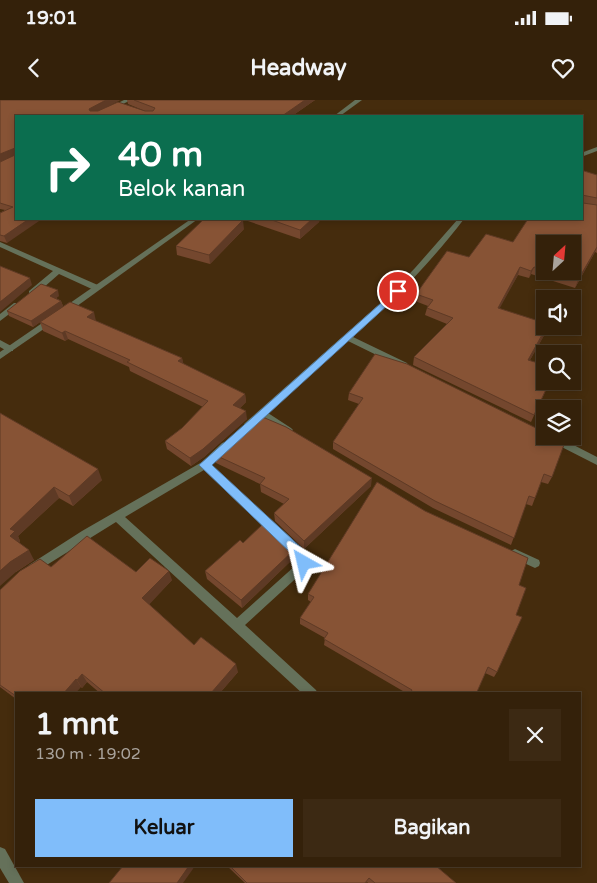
<!DOCTYPE html>
<html lang="id">
<meta charset="utf-8">
<style>
:root{--surface:#34210a;--page:#3c2913;--text:#f1f3f6;--muted:#a9a39c;--line:#4e3e2b;--accent:#80bdfa}
body{margin:0;font-family:"Varela Round",sans-serif;background:var(--page);color:var(--text);height:100vh;display:flex;flex-direction:column;font-size:19px;white-space:nowrap}
*{box-sizing:border-box;margin:0}
p{font-size:16px;color:var(--muted)}
.icon{flex:none;width:28px;height:28px;fill:none;stroke:currentColor;stroke-width:2;stroke-linecap:round;stroke-linejoin:round}
.map{position:relative;flex:1;overflow:hidden}
.sheet{position:absolute;left:15px;top:592px;width:566px;height:175px;display:flex;flex-direction:column;background:var(--surface);border-radius:0px;box-shadow:0 2px 8px #0003,0 0 0 1px var(--line)}
.sheet>*{flex:none}
.top-card{position:absolute;left:15px;top:15px;width:568px;height:105px;border-radius:0px;box-shadow:0 2px 8px #0003,0 0 0 1px var(--line);background:#0b6e4f;color:#fff;overflow:hidden}
.needle{width:32px;rotate:26deg}
.tools{position:absolute;left:536px;top:135px;display:grid;gap:10px}
.tools a{display:grid;place-items:center;width:45px;height:45px;border-radius:0px;background:var(--surface);box-shadow:0 2px 8px #0003,0 0 0 1px var(--line);font-size:25px}
.pin{position:absolute;display:grid;place-items:center;width:42px;height:42px;color:#fff;margin:-21px;border:2px solid #fff;border-radius:50%;box-shadow:0 1px 5px #0007}
.me{position:absolute;width:55px;margin:-28px;rotate:323deg;stroke-linejoin:round;filter:drop-shadow(0 0 4px #0008)}
.turn{display:flex;align-items:center;gap:18px;height:105px;padding:0 20px;font-size:22px}
.turn .icon{width:65px;height:65px;stroke-width:2.5}
.turn b{display:block;font-size:35px;line-height:42px}
.round{display:grid;place-items:center;flex:none;width:52px;height:52px;border-radius:0px;background:var(--page)}
.summary{display:flex;align-items:center;justify-content:space-between;height:85px;padding:0 20px}
h1{font-size:30px;font-weight:700;line-height:38px}
.button{display:flex;gap:10px;margin-top:auto;padding:10px 20px}
.button a{flex:1;height:58px;border-radius:0px;background:var(--accent);color:#111;font-size:20px;font-weight:700;line-height:58px;text-align:center}
.button a+a{background:var(--page);color:var(--text)}
.status{display:flex;justify-content:space-between;align-items:center;height:35px;padding:0 25px;background:var(--surface);direction:ltr}
.status svg{height:14px;fill:currentColor}
header{display:flex;justify-content:space-between;align-items:center;height:65px;padding:0 20px;background:var(--surface);font-size:22px;font-weight:700}
.map>svg:first-child{display:block}
</style>
<div class="status"><b>19:01</b><svg viewBox="0 0 49 12"><path d="M0 12V9h3v3zM5 12V6h3v6zM10 12V3h3v9zM15 12V0h3v12zM26 1h20v11H26zM47 4h2v5h-2z"/></svg></div>
<header><svg class="icon" aria-label="back" viewBox="0 0 24 24"><path d="M15 5l-7 7 7 7"/></svg>Headway<svg class="icon" aria-label="heart" viewBox="0 0 24 24"><path d="M12 20l-8-8c-3-5 5-10 8-4 3-6 11-1 8 4z"/></svg></header>
<div class="map">
<svg width="597" height="783" viewBox="0 0 597 783">
<rect width="100%" height="100%" fill="#452c0d"/>
<g fill="none" stroke-linecap="round" stroke-linejoin="round">
<!-- minor -->
<g fill="#65715a" fill-rule="evenodd">
<path d="M124,0H131L99,16H92Z"/>
<path d="M597,47V51L581,57V53Z"/>
<path d="M458,119H464C431,162 393,201 353,237L407,263L408,265L407,267H401L348,241L268,313L291,328L293,330L291,332H285L262,318L252,326H246L244,324L246,322L385,199L415,168Z"/>
<path d="M0,142L100,186L101,188L97,190H94L59,174L35,195H29V191L53,171L0,147Z"/>
<path d="M14,203H17L21,205L0,221V214Z"/>
<path d="M0,240L13,247V251H7L0,247Z"/>
<path d="M545,333V336H556L597,357V365L544,338L542,336Z"/>
<path d="M225,342L228,343L230,346L228,349L211,365L308,455L309,458L304,471L245,525L316,590L318,594H303L116,422L37,471L33,473L29,471L28,468L29,465L82,431L202,362L222,343ZM204,370L298,459L296,465L237,518L125,417Z"/>
<path d="M515,449L539,460L540,463L539,466L535,468L511,457L510,454L511,451Z"/>
<path d="M0,747L5,749L24,783H9L0,768Z"/>
</g>
<!-- tertiary -->
<g fill="#65715a" fill-rule="evenodd">
<path d="M355,0H362L340,16H334Z"/>
<path d="M191,119H198L66,214H60V210Z"/>
<path d="M51,217L55,220L54,222L0,259V252Z"/>
</g>
</g>
<!-- wall -->
<g fill="#74472e" fill-rule="evenodd">
<path d="M0,0H120L106,7L145,11L128,4L127,0H315L292,16H16V119L7,143L0,141V113L5,110L0,109Z"/>
<path d="M581,70L597,75V153L595,152L575,188L531,174L529,178L518,175L499,208L546,232L530,260L550,281L531,322L413,265L414,257L447,224L425,215L427,208L428,206L415,201L416,194L469,157L513,142ZM545,144L572,171H545Z"/>
<path d="M242,119H320L319,122L300,139Z"/>
<path d="M244,129L210,164L177,155L176,146Z"/>
<path d="M59,196L56,198L61,201L63,206L33,227L9,216L7,211Z"/>
<path d="M96,221L182,258L183,264L245,294L246,302L240,308L247,319L204,357L191,366L167,349L165,341L182,328L203,307L130,271L129,267L68,239L65,241L43,231L40,222Z"/>
<path d="M349,293L536,331L552,377L548,384L541,382L532,406L526,404L511,445L433,408L333,349V342L359,304L348,300Z"/>
<path d="M0,313L102,380L73,406L59,398L18,436L20,441L19,443L34,460L16,472Z"/>
<path d="M215,355L371,386L304,449L275,421L274,413L284,404L261,392L260,384L216,363Z"/>
<path d="M243,443L294,458L242,508L207,479L205,471Z"/>
<path d="M51,467L136,472L172,480L149,504L194,545L238,572L219,594H101L87,582L82,588L81,587L16,594V599L0,587V490Z"/>
<path d="M519,485L497,572L494,577L485,573L476,594H408L324,545L325,538L300,524V518L311,502L308,500V494Z"/>
<path d="M227,766H436L456,783H368L367,782L366,783H245Z"/>
</g>
<!-- shaded-wall -->
<g fill="#5e3a25">
<path d="M106,0H120L90,16L89,9Z"/>
<path d="M305,0H315L292,16H282Z"/>
<path d="M15,48L16,55L0,62V54Z"/>
<path d="M29,119H42L7,143L4,136Z"/>
<path d="M312,119H320L319,122L300,139V130Z"/>
<path d="M243,120L244,129L210,164L209,155Z"/>
<path d="M597,147L595,152L575,188L578,180Z"/>
<path d="M520,167L518,175L496,215L498,208Z"/>
<path d="M534,167L531,174L529,178L531,171Z"/>
<path d="M30,178L32,185L0,212V202Z"/>
<path d="M58,190L59,196L52,201L50,196Z"/>
<path d="M61,201L63,206L33,227L31,221Z"/>
<path d="M94,212L96,221L87,217Z"/>
<path d="M548,226L546,232L526,267L528,260Z"/>
<path d="M65,231L68,239L65,241L62,233Z"/>
<path d="M182,258L184,266L178,261Z"/>
<path d="M245,294L246,302L234,314L233,305Z"/>
<path d="M246,311L247,319L204,357L191,366L190,358Z"/>
<path d="M98,369L102,380L73,406L69,396Z"/>
<path d="M372,378L371,386L304,449V441Z"/>
<path d="M54,387L59,398L18,436L20,441L16,446L10,436V429Z"/>
<path d="M29,450L34,460L16,472L0,486V471L10,462Z"/>
<path d="M294,450V458L242,508L241,500Z"/>
<path d="M169,471L172,480L146,508L142,498Z"/>
<path d="M236,564L238,572L219,594H211V593Z"/>
<path d="M82,574L87,582L82,588L77,580Z"/>
<path d="M76,579L81,587L75,594H63Z"/>
<path d="M189,766H195L183,783H177Z"/>
</g>
<!-- building -->
<g fill="#875335" stroke="#5e3a25">
<path d="M0,0H106L89,9L90,11H98L118,2L145,11H153L155,8L134,0H305L282,16H16V119H29L4,136L0,135V113L13,107L0,103V62L15,55V48L0,54Z"/>
<path d="M581,70L597,75V98L582,95L583,103L597,105V147L578,180L548,171H572V144H545V170L534,167L531,171L520,167L498,208L545,223V226H547L528,260L545,265V281H550L534,315L414,257L453,218L427,208L433,200L416,194L447,151L469,157L486,134L513,142L528,119H581Z"/>
<path d="M204,119H239L243,120L209,155L176,146Z"/>
<path d="M269,119H312L300,130Z"/>
<path d="M0,166L30,178L0,202Z"/>
<path d="M41,184L58,190L50,196L61,201L31,221L7,211Z"/>
<path d="M70,202L94,212L87,217L182,258L178,261L245,294L233,305L246,311L203,349L190,358L165,341L182,328L208,301L127,262L130,260L65,231L62,233L40,222Z"/>
<path d="M375,254L407,264L538,329L536,331L545,334V336H550L565,342L552,377L544,374L535,398L529,396L514,438L435,401L333,342L363,298L349,293Z"/>
<path d="M0,313L98,369L69,396L54,387L10,429L15,431L10,436L29,450L10,462L0,471Z"/>
<path d="M258,315L286,327L372,378L304,441L274,413L289,399L260,384L265,378L215,355Z"/>
<path d="M377,382L425,411L528,458L519,485L526,488L516,515L522,517L497,572L488,567L476,594H410L412,590L324,539L328,533L300,518L314,497L308,494Z"/>
<path d="M265,422L294,450L241,500L205,471L240,440L243,443Z"/>
<path d="M87,436L136,472L150,458L169,471L142,498L194,545L201,537L236,564L211,593L212,594H106L82,574L77,580L76,579L63,594H16V596L0,585V490L20,471L40,459L51,467Z"/>
<path d="M123,766H189L177,783H109Z"/>
<path d="M230,766H436L456,783H375L369,778L365,783H247Z"/>
</g>
<!-- route -->
<path fill="#80bdfa" stroke="#537ba2" d="M398,188L402,191L401,193L212,365L306,452C310,457 311,461 308,467L304,468L299,467L297,459L199,365Z"/>
</svg>
<div class="tools">
<a><svg class="needle" viewBox="-14 -14 28 28"><path d="M0-13l5 13h-10z" fill="#e53935"/><path d="M0 13l5-13h-10z" fill="#a9a39c"/></svg></a>
<a><svg class="icon" aria-label="sound" viewBox="0 0 24 24"><path d="M4 9h4l5-4v14l-5-4H4zM17 9q2 3 0 6"/></svg></a>
<a><svg class="icon" aria-label="search" viewBox="0 0 24 24"><circle cx="10" cy="10" r="6"/><path d="M15 15l6 6"/></svg></a>
<a><svg class="icon" aria-label="layers" viewBox="0 0 24 24"><path d="M12 4l9 5-9 5-9-5zM3 14l9 5 9-5"/></svg></a>
</div>
<div class="pin" style="left:398px;top:191px;background:#d93025"><svg class="icon" aria-label="arrive" viewBox="0 0 24 24"><path d="M6 21V4h12l-3 4 3 4H6"/></svg></div>
<svg class="me" style="left:304px;top:463px" viewBox="-20 -20 40 40"><path d="M0-17L14 15 0 8-14 15z" fill="#80bdfa" stroke="#fff" stroke-width="4"/></svg>
<div class="top-card">
<div class="turn"><svg class="icon" aria-label="right" viewBox="0 0 24 24"><path d="M7 20v-9h11M14 6l5 5-5 5"/></svg><div><b>40 m</b>Belok kanan</div></div>
</div>
<section class="sheet">
<div class="summary"><div><h1>1 mnt</h1><p>130 m · 19:02</p></div><a class="round"><svg class="icon" aria-label="close" viewBox="0 0 24 24"><path d="M6 6l12 12M18 6L6 18"/></svg></a></div>
<div class="button"><a>Keluar</a><a>Bagikan</a></div>
</section>
</div>
